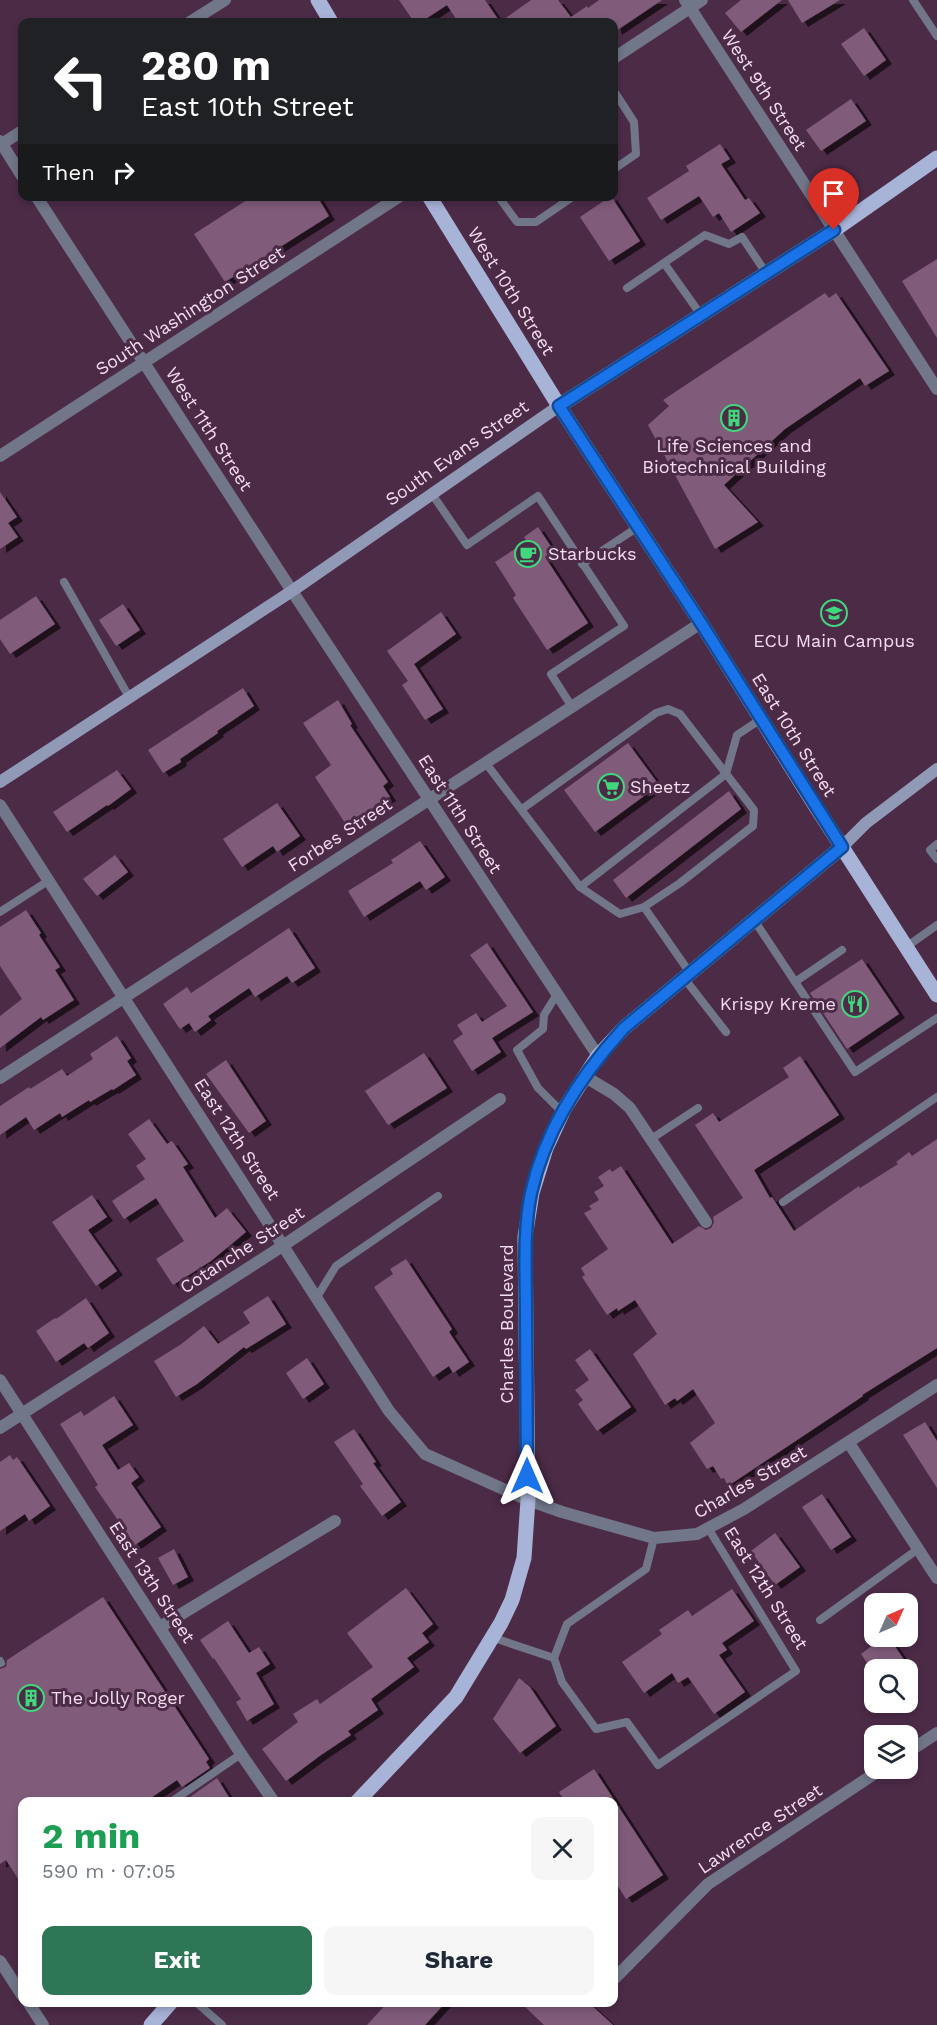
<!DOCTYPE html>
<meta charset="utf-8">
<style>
:root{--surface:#fff;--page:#f6f6f7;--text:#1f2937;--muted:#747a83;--accent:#2e7756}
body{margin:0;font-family:"Work Sans",sans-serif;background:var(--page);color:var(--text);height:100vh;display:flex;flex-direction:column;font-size:22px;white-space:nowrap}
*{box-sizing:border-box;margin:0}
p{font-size:20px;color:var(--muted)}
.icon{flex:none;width:33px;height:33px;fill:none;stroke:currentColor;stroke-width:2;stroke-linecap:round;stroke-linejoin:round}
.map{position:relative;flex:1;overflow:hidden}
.side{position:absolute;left:18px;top:1797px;width:600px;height:210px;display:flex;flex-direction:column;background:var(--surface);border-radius:12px;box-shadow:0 3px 9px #0003}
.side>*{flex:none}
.guide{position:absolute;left:18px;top:18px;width:600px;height:183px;border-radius:12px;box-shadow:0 3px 9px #0003;background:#202124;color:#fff;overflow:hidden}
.needle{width:39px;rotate:45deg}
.fabs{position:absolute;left:864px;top:1593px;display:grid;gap:12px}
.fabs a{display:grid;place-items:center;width:54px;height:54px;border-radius:12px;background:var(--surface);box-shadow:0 3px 9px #0003;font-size:30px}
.pin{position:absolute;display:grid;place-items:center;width:51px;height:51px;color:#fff;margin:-62px -26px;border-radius:50% 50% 50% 0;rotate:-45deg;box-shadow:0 0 6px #0007}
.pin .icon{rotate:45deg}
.me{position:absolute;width:66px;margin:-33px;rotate:0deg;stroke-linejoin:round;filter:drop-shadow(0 0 4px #0008)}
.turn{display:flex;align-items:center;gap:21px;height:126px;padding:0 24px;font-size:27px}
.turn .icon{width:78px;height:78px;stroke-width:2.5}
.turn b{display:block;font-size:42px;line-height:51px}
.then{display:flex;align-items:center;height:57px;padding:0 24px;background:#0003;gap:12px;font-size:22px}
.round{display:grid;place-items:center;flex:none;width:63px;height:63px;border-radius:12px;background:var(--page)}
.overview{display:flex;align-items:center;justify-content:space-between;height:102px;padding:0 24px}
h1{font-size:36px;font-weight:700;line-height:45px;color:#1e9e55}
.button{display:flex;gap:12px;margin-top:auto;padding:12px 24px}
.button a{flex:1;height:69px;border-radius:12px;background:var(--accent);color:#fff;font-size:24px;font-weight:700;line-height:69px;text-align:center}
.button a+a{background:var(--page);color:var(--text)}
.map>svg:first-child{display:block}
</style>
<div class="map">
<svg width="937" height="2025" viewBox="0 0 937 2025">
<defs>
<filter id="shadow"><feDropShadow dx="6" dy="4" stdDeviation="0" flood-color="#0009"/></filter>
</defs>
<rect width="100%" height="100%" fill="#4c2b47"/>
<!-- building -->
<g fill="#805b7a" filter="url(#shadow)">
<path d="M399,0H485L500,22H458L447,5L421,22H414Z"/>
<path d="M531,0H558L571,17L587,6L588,8L599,0H662L616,31L614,22H500Z"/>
<path d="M741,0H782L741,32L725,13Z"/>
<path d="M788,0H840L802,23Z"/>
<path d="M864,28L886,60L864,76L841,44Z"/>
<path d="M851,99L866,121L821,151L806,130Z"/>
<path d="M720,144L730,159L721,164L745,200L749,198L760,213L731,232L719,213L713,217L699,196L661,220L647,198L689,171L686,166Z"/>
<path d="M253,196H317L329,216L225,282L194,234Z"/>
<path d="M611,196L640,241L609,261L580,217Z"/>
<path d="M937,259V338L902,281Z"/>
<path d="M825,293L829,298L836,293L889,371L865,386L860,378L785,429L724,485L758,522L715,549L648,425L669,406L663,400Z"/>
<path d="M0,492L17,517L8,523L18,537L0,549Z"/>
<path d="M538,527L554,551L545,557L588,623L547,650L513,598L516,595L495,562L527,541L524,537Z"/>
<path d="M36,596L55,624L10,654L0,639V620Z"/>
<path d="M123,604L140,630L116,646L99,620Z"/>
<path d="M441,612L456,634L414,664L443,709L425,720L402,685L408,681L387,651Z"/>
<path d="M243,688L254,706L217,731L218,733L180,759L181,762L163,773L148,750Z"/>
<path d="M338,700L352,724L350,725L388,782L383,786L390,797L347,826L315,777L331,765L303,723Z"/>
<path d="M628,743L659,785L595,832L564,790Z"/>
<path d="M117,770L131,789L108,806L107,805L67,832L53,812Z"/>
<path d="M729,791L741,809L626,898L613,880Z"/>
<path d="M277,803L300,836L277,852L273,846L242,867L223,839Z"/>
<path d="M420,841L445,877L426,890L420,881L364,917L348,891L393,863L391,860Z"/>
<path d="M115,855L128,872L97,896L83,879Z"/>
<path d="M26,910L41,933L39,935L60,967L55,970L74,1000L43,1020L41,1017L0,1048V1016L22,999L0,966V927Z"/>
<path d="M289,928L315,968L292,983L287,976L255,997L249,988L208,1016L211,1020L195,1032L189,1023L180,1029L163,1004L187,987L191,993Z"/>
<path d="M487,943L533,1012L492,1038L501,1052L472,1071L453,1041L463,1034L457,1025L476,1013L482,1022L507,1006L470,955Z"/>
<path d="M862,959L899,1014L847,1049L810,993Z"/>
<path d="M117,1036L131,1058L127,1061L136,1075L113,1090L112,1089L90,1102L89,1100L62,1117L60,1113L34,1130L26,1117L0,1135V1106L29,1087L30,1089L62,1069L67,1076L93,1059L90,1054Z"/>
<path d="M424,1053L447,1088L388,1125L365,1091Z"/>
<path d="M800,1056L839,1115L754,1170L770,1198L772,1197L794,1231L859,1186L860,1188L898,1164L896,1162L909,1152L912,1156L937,1139V1348L862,1395L863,1396L728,1486L724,1478L721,1479L713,1466L707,1469L690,1443L715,1423L693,1389L677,1401L675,1398L665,1405L633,1354L657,1334L635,1300L618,1311L617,1308L607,1315L582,1277L585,1275L581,1268L608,1249L584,1213L592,1209L589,1206L599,1200L594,1192L604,1186L598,1177L610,1169L612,1172L621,1166L672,1244L699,1226L706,1230L711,1228L714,1222L713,1217L743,1198L695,1125L713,1113L719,1122L789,1077L783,1068Z"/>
<path d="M226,1060L266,1121L249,1133L206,1074Z"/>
<path d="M149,1119L167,1144L172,1141L188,1164L183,1167L215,1218L227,1208L246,1232L211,1261L173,1285L156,1259L184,1241L156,1198L124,1219L112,1201L145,1179L136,1166L146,1159L128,1134Z"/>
<path d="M92,1195L107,1217L88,1230L117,1271L96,1286L52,1222Z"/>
<path d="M406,1259L452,1329L449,1332L469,1362L453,1373L449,1366L433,1377L374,1287L393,1274L390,1269Z"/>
<path d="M268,1296L286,1324L246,1349L244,1347L197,1384L176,1397L154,1361L180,1345L204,1326L218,1344L250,1323L243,1312Z"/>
<path d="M86,1298L109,1333L88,1348L84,1343L56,1362L36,1331L55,1318L56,1319Z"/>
<path d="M590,1349L631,1407L597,1431L578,1404L583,1400L575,1390L589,1380L575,1360Z"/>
<path d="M307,1358L324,1384L303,1399L286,1373Z"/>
<path d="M114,1396L133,1425L102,1445L118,1470L129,1463L139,1477L131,1483L161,1527L135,1545L95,1487L98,1485L60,1424L81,1411L84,1416Z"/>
<path d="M925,1422L937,1441V1488L903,1435Z"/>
<path d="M354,1429L376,1462L373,1463L401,1502L382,1516L360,1486L363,1484L334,1442Z"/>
<path d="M10,1455L13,1460L17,1457L50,1506L29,1521L25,1514L0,1531V1462Z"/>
<path d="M822,1494L851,1537L831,1550L802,1507Z"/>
<path d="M775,1533L800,1567L775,1585L751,1551Z"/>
<path d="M174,1549L188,1577L173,1585L158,1558Z"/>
<path d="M406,1588L433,1624L422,1633L429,1642L407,1658L414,1667L371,1699L378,1710L348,1731L351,1735L321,1755L286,1781L262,1749L298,1722L293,1714L317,1699L320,1704L373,1667L347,1633Z"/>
<path d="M732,1589L754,1621L722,1643L727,1650L719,1655L745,1692L714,1714L688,1677L678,1683L672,1673L644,1693L622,1662L662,1634L659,1630L688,1610L692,1616Z"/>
<path d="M103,1597L209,1759L206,1762L210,1768L182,1787L177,1780L145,1802H22V1885L6,1860L0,1864V1669L6,1667L7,1660Z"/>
<path d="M228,1621L249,1653L259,1647L270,1664L256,1673L274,1704L247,1721L236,1702L241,1699L214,1658L213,1659L200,1640Z"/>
<path d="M885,1636H888L911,1670H872L861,1654Z"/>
<path d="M519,1678L530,1687L556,1726L520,1753L493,1719Z"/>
<path d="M594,1769L663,1875L626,1899L614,1880V1802H565L559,1792Z"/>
<path d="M217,1778L232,1802H194L190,1797Z"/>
<path d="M388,2002H446L425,2025H367Z"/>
<path d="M520,2002H588L613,2025H544Z"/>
</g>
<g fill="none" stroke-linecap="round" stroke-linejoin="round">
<!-- service -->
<g stroke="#717689" stroke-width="8">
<path d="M913,0L937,36"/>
<path d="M614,91L634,122L636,154L614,169"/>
<path d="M498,196L517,222H536L574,196"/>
<path d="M664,263L701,315"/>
<path d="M627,288L705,235L729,244L742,237L766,273"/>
<path d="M432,494L467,545L538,496L624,626L551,674L572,707"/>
<path d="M582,564L638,527"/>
<path d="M64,582L129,697"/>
<path d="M485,762L580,887L620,914L644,907L690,973"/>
<path d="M522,809L656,713L668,709L680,714L754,810L753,826L680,883L644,907"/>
<path d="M937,844L930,850L937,859"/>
<path d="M580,887L726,774L737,735L761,719"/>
<path d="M0,912L48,881"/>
<path d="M754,920L855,1072L937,1018"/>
<path d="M906,947L937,925"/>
<path d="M684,978L726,1032"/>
<path d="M795,982L842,950"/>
<path d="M557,994L544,1015L543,1029L517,1050L538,1088L562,1112"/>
<path d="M651,1139L698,1108"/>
<path d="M783,1202L937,1097"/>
<path d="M317,1297L336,1266L438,1196"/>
<path d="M654,1538L646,1569L567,1624L554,1658L562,1682L596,1729L627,1722L658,1765L796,1671L708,1528"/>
<path d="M820,1620L918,1549"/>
<path d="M491,1637L554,1658"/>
<path d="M0,1661L1,1663"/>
<path d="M171,1802L241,1754"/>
<path d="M196,2002L222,2025"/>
</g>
<!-- minor -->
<g stroke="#717689" stroke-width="12">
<path d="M685,0L937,389"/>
<path d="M190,22L225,0"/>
<path d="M614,58L702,0"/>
<path d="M0,141L22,176"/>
<path d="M0,145L22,131"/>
<path d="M36,196L292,591L598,1056"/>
<path d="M0,456L400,196"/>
<path d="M0,805L389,1411L425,1454L528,1500L562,1512L654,1538L697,1534L744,1509L937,1385"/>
<path d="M584,1076L614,1094L630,1108L706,1222"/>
<path d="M0,1078L701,623"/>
<path d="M0,1380L241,1754L274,1802"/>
<path d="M0,1428L284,1245L500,1099"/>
<path d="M849,1443L937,1578"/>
<path d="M160,1627L335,1521"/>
<path d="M908,1752L937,1733"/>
<path d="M615,1978L708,1884L883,1768"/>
</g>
<!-- tertiary -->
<g stroke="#717689" stroke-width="12">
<path d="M0,1961L22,1995"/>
<path d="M28,2002L43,2025"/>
</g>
<!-- secondary -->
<g stroke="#9099b6" stroke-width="12">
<path d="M0,782L292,591L559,406"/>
<path d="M842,847L866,823L937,769"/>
</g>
<!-- primary -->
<g stroke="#a8b3d8" stroke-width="15">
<path d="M318,0L331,22"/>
<path d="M429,196L559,406L701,623L813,802L937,995"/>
<path d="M559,406L834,230L937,158"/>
<path d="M357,1802L456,1697L501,1623L512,1600L524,1558L528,1500L525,1237L532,1193L546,1148L564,1109L598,1056L624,1028L842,847"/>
<path d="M151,2025L171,2002"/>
</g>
</g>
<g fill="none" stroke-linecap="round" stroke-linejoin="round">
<defs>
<path id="route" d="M527,1476C527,1421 526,1366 526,1312C526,1272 523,1232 531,1193C545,1130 581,1075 624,1028L842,847L701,623L559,406L834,230"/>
</defs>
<!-- route casing -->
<use href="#route" stroke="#114b97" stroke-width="15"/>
<!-- route -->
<use href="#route" stroke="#1a73e8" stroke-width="10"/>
</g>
<!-- icons -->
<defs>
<symbol id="building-ring" viewBox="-11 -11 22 22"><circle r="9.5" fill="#4c2b47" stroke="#40d77d" stroke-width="1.5"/><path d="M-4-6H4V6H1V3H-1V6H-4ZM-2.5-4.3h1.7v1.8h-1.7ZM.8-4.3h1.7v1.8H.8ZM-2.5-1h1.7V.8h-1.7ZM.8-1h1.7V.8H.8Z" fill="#40d77d"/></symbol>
<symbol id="cafe-ring" viewBox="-11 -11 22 22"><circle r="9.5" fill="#4c2b47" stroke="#40d77d" stroke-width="1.5"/><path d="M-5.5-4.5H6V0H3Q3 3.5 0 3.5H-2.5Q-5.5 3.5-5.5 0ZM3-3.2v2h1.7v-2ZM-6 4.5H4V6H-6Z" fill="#40d77d"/></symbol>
<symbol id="university-ring" viewBox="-11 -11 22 22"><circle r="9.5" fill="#4c2b47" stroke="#40d77d" stroke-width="1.5"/><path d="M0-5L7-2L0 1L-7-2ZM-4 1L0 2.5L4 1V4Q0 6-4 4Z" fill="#40d77d"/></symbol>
<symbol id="supermarket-ring" viewBox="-11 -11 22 22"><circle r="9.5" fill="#4c2b47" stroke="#40d77d" stroke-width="1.5"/><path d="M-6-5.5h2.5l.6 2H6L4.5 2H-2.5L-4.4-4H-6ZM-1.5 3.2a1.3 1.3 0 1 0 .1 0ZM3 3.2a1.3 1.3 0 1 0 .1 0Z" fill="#40d77d"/></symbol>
<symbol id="restaurant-ring" viewBox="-11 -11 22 22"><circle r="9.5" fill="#4c2b47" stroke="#40d77d" stroke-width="1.5"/><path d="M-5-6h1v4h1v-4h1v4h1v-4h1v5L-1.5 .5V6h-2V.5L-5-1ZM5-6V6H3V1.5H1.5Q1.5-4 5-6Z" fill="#40d77d"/></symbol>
</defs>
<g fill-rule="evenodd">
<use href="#building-ring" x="719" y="403" width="30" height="30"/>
<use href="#cafe-ring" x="513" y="539" width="30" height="30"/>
<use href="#university-ring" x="819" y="598" width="30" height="30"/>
<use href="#supermarket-ring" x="596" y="772" width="30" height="30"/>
<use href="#restaurant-ring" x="840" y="989" width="30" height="30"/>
<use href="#building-ring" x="16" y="1683" width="30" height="30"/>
</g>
<g text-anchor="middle" stroke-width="6" stroke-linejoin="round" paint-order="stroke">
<!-- street labels -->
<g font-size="18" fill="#f3ddee" stroke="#4c2b47">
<text transform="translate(764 90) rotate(57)" y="6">West 9th Street</text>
<text transform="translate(511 291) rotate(58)" y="6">West 10th Street</text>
<text transform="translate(190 311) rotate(-33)" y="6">South Washington Street</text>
<text transform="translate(209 429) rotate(57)" y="6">West 11th Street</text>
<text transform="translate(457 453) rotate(-35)" y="6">South Evans Street</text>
<text transform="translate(794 735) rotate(58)" y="6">East 10th Street</text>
<text transform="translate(460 814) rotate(57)" y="6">East 11th Street</text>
<text transform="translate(340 835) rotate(-33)" y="6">Forbes Street</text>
<text transform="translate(237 1139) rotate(57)" y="6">East 12th Street</text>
<text transform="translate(242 1250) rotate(-33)" y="6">Cotanche Street</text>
<text transform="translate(507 1324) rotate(-90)" y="6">Charles Boulevard</text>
<text transform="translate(750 1482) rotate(-30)" y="6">Charles Street</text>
<text transform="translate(152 1582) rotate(57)" y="6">East 13th Street</text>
<text transform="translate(766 1588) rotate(58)" y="6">East 12th Street</text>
<text transform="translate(760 1829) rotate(-34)" y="6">Lawrence Street</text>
</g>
<!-- poi labels -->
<g font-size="18" fill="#f3ddee" stroke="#4c2b47" text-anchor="start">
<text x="734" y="452" text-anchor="middle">Life Sciences and<tspan x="734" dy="21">Biotechnical Building</tspan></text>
<text x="548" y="560">Starbucks</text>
<text x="834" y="647" text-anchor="middle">ECU Main Campus</text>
<text x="630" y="793">Sheetz</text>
<text x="836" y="1010" text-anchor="end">Krispy Kreme</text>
<text x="51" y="1704">The Jolly Roger</text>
</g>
</g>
</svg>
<div class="fabs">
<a><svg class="needle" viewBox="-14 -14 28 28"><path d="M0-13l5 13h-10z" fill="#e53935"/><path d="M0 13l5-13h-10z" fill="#747a83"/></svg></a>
<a><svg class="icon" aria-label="search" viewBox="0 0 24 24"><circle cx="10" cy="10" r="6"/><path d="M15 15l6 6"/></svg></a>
<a><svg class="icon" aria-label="layers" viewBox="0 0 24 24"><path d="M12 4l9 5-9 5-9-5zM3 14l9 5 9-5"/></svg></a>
</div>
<div class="pin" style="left:834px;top:230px;background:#d93025"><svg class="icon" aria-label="arrive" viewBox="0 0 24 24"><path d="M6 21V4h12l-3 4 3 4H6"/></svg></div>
<svg class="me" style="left:527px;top:1476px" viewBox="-20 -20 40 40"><path d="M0-17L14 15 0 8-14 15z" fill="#1a73e8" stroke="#fff" stroke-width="4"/></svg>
<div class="guide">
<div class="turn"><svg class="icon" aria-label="left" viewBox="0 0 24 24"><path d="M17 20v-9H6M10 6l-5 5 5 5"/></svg><div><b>280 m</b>East 10th Street</div></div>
<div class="then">Then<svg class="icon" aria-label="right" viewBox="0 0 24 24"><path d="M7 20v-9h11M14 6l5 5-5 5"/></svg></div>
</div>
<section class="side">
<div class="overview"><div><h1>2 min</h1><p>590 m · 07:05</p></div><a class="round"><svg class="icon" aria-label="close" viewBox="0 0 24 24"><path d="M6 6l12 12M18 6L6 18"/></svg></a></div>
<div class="button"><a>Exit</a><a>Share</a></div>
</section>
</div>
